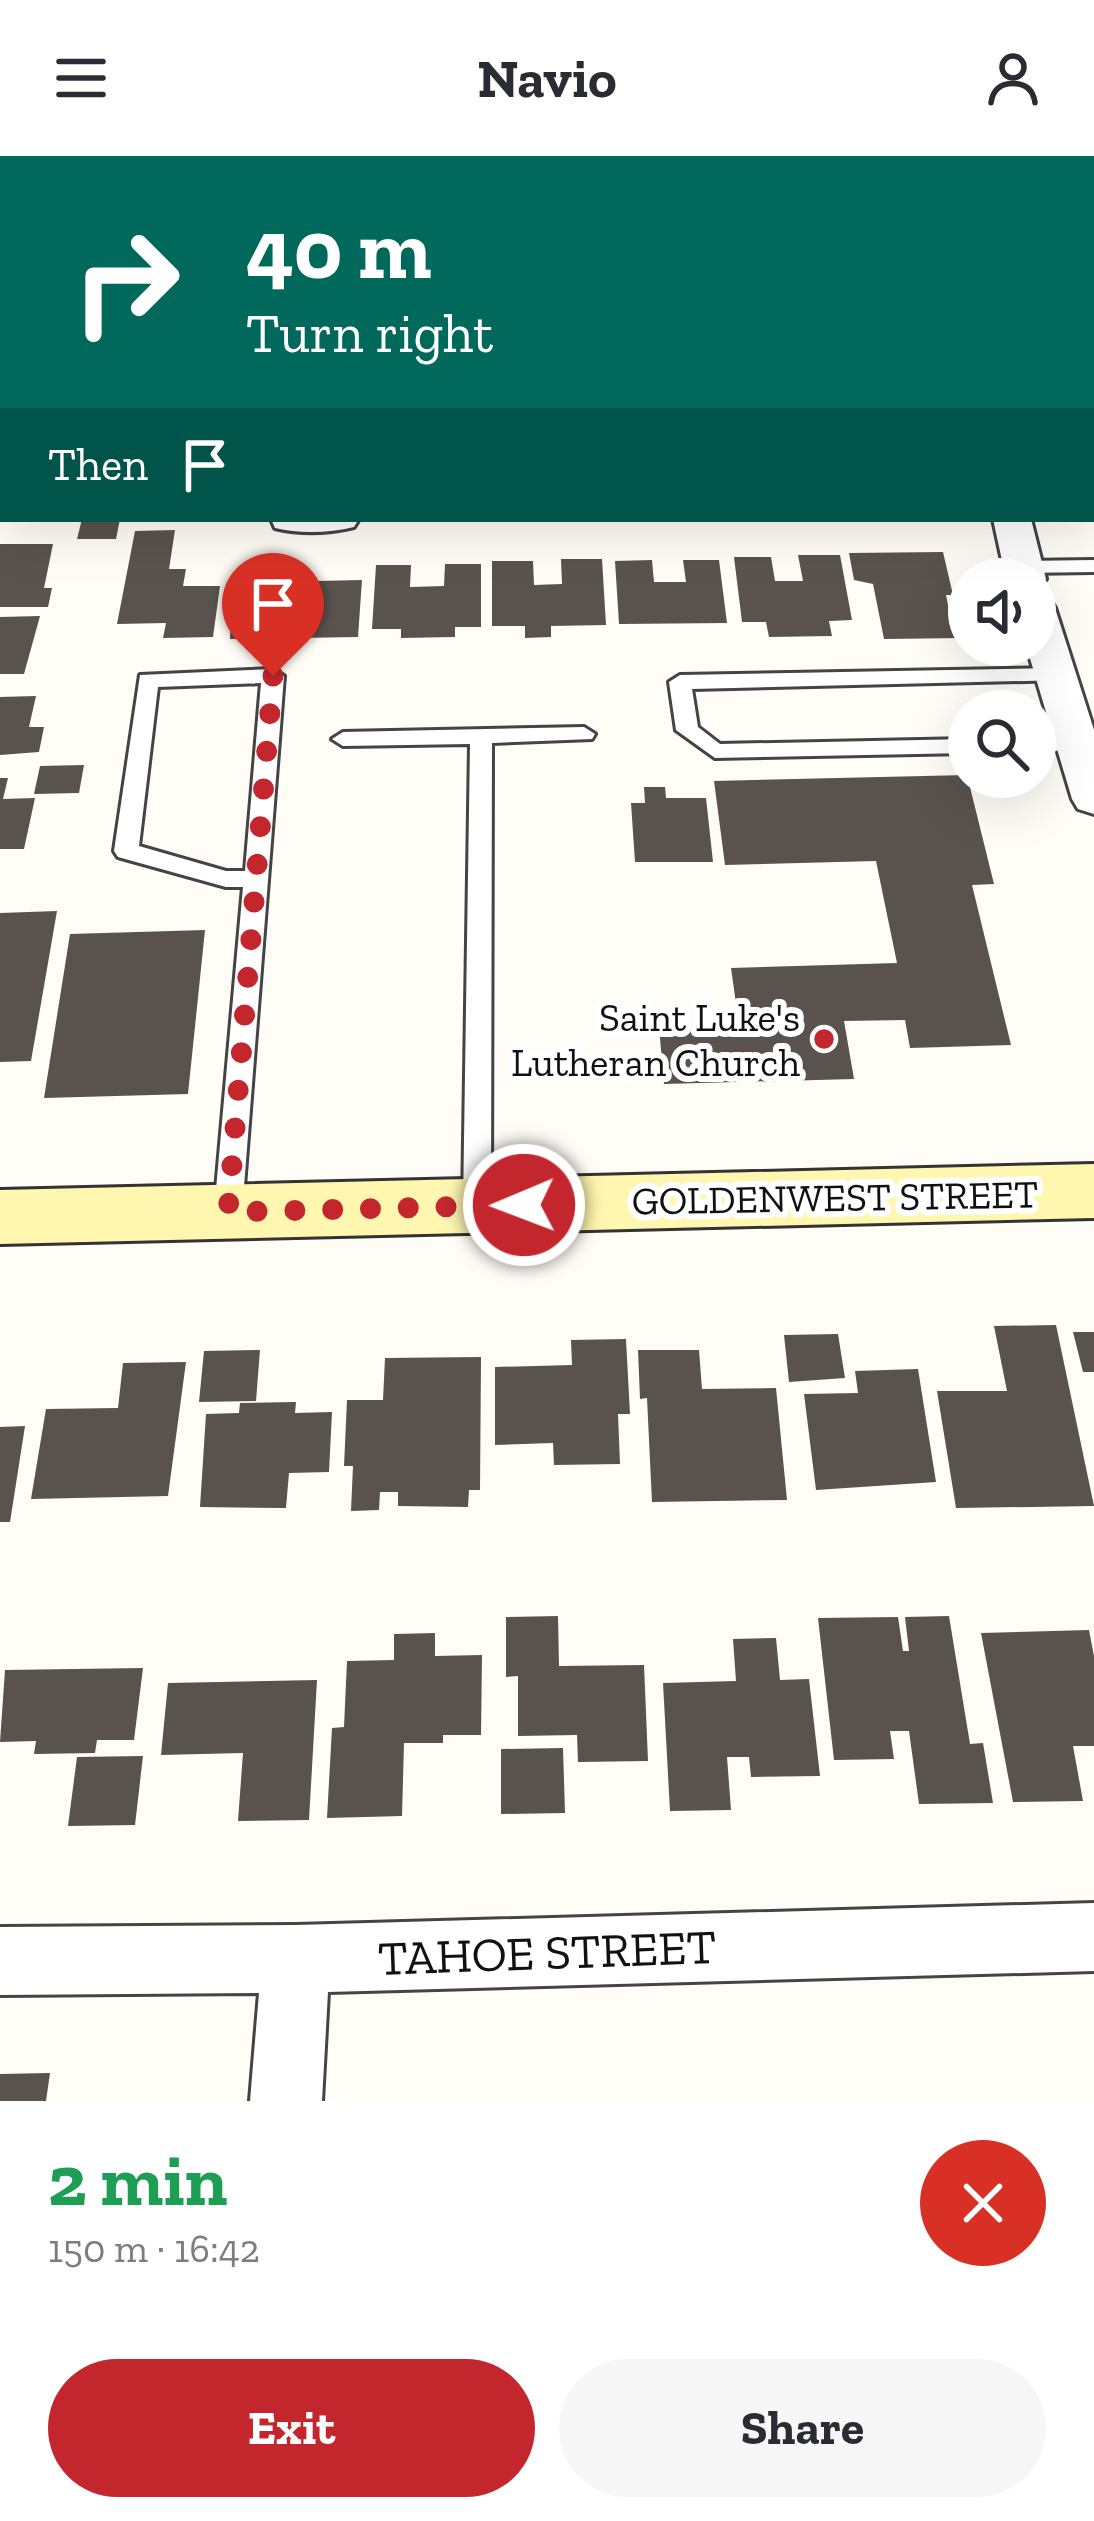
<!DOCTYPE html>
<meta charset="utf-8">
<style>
:root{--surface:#fff;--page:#f7f7f7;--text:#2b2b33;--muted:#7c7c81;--accent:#c4262e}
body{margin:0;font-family:"Zilla Slab",serif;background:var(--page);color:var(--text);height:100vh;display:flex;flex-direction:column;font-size:45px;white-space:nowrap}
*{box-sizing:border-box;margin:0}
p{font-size:39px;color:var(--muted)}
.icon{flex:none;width:66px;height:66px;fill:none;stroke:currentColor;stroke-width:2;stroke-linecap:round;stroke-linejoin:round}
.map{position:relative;height:1945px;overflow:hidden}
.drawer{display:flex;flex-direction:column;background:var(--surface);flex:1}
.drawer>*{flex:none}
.hud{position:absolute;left:0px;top:0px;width:1095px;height:366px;box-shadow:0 12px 48px #0002;background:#00695c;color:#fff;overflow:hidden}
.controls{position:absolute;left:948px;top:402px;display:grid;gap:24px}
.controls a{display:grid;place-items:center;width:108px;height:108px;border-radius:50%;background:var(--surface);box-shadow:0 12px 48px #0002;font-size:60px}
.pin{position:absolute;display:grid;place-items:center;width:102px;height:102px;color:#fff;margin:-123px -51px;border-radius:50% 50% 50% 0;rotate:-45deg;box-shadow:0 0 12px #0007}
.pin .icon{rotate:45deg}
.me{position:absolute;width:132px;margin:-66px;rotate:269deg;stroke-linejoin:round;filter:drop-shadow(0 0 9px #0008)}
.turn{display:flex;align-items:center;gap:42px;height:252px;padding:0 48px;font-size:54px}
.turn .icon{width:156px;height:156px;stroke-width:2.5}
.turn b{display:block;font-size:84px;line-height:102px}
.then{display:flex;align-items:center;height:114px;padding:0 48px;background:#0003;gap:24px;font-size:45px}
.round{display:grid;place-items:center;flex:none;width:126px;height:126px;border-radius:63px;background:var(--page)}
.overview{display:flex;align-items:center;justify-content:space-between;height:204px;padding:0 48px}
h1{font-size:72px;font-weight:700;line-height:90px;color:#1e9e55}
.cta{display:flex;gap:24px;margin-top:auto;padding:24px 48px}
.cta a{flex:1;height:138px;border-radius:72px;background:var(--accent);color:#fff;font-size:48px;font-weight:700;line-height:138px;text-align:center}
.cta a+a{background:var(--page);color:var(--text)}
header{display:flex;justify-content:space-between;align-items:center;height:156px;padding:0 48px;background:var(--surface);font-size:54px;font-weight:700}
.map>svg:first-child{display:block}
</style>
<header><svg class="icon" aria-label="menu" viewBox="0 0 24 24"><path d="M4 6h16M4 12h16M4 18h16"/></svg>Navio<svg class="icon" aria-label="person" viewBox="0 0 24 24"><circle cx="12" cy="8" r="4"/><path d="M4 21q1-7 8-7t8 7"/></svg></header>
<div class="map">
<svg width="1094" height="1945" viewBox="0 0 1094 1945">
<rect width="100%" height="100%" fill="#fffdf5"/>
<!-- building -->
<g fill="#5a524d">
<path d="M82,363H120L116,383H77Z"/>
<path d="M175,374L169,413H186L183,430H220L213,481L163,482L166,467L117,468L135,375Z"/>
<path d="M0,388H53L44,432H52L48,451H0Z"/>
<path d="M943,396L953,439H946L949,454H958L964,482L884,483L873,428L854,424L849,397Z"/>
<path d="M798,399H840L852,464L829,465L832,480L769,481L766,466H742L734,401H771L775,425H803Z"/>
<path d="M561,403H602L606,469L551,470V481L525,482V470H492V405H533L534,429L562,428Z"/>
<path d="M652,404L654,426H686L683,404H719L727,467L619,468L615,405Z"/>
<path d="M445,408H481V471H455V481L401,482V473H372L376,409H411L410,431L444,430Z"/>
<path d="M362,424L358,481L230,483L232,430H277L276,436H283L282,447H315L317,425Z"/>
<path d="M40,460L24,518H0V461Z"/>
<path d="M36,540L29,571H44L39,596L0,599V541Z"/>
<path d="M84,609L79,637L34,638L40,610Z"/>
<path d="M967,619L994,728L972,729L1011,889L910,892L905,864L844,865L854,923L664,928L659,871L739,869L731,812L897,807L876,705L725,709L714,625Z"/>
<path d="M0,622H8L3,643L35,642L24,693H0Z"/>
<path d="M644,631H665L666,642H706L713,706H635L631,647H645Z"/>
<path d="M57,755L31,905L0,906V757Z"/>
<path d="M205,774L188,938L44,942L70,778Z"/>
<path d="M1056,1169L1094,1350L956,1352L937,1235H1007L994,1170Z"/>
<path d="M1073,1176H1094V1216H1083Z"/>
<path d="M838,1178L845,1222L789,1226L784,1179Z"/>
<path d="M626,1183L630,1258H618L620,1308L554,1309L553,1287L495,1289V1211L572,1209L571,1184Z"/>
<path d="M260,1194L256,1245L199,1246L204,1195Z"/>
<path d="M638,1194H699L702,1233L776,1232L787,1344L652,1346L647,1242L640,1243Z"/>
<path d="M481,1201L480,1334H469L468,1351L398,1350V1336H380L379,1354L351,1355L353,1310H344L347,1244H383L385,1202Z"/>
<path d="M186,1206L168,1340L31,1343L46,1253L118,1252L123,1207Z"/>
<path d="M918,1213L936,1326L816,1334L804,1238L858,1237L855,1215Z"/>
<path d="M296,1246L295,1257L332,1256L329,1316L289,1317L286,1352L200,1351L206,1258L239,1257L240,1247Z"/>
<path d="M25,1270L10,1366H0V1271Z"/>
<path d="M558,1460L559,1510L644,1509L648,1605L578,1606L577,1579L518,1580V1520L506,1521V1461Z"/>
<path d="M949,1460L970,1588L983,1587L993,1647L919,1648L909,1575H890L894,1603L834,1604L818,1462L898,1461L903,1495H909L905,1461Z"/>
<path d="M1089,1474L1094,1500V1590H1073L1083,1645L1013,1646L981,1477Z"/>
<path d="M435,1477V1500L482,1499L481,1579H443V1587H404L402,1660L327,1662L332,1572L344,1571L347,1505L394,1504V1478Z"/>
<path d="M776,1482L780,1524L809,1523L820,1620L751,1621L749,1601H727L731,1654L670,1655L663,1527L736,1525L733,1483Z"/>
<path d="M143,1512L134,1584H97L95,1597L34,1598L36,1585L0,1586L5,1514Z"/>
<path d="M317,1524L309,1664L238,1665L243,1597L161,1599L168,1527Z"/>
<path d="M563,1592L565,1657L501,1658V1593Z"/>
<path d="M143,1600L135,1669L68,1670L77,1601Z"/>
<path d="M50,1917L46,1945H0V1918Z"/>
</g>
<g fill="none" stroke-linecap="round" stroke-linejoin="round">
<defs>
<g id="lane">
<rect x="1092" y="27" width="2" height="10"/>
<rect x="1092" y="207" width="2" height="12"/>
<path d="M1094,404V416L1022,417L1012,411L1022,405Z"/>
<path d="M1056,512L1064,514V524L692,533L698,571L720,588L969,583V597L715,602L676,574L669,526L680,519Z"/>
<path d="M273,513L284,520L242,1056L238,1064H218L214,1056L243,731H226L118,701L114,695L140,519ZM261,527L245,715H226L139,690L158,531Z"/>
<path d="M584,571L595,578L592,583L492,587L491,1050L487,1058H467L463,1050L470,588L343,590L332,583L343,576Z"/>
<path d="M1094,580V594L1035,595V581Z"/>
</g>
<g id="street">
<path d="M914,0H944L945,3H915Z"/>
<path d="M271,363H359L354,371C329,377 300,378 275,372Z"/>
<path d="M993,363H1031L1046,423L1040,431L1035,433V423H1006Z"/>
<path d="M1035,440L1049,443L1055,452L1094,574V658L1078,653L1072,643L1026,489H1035Z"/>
<path d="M1094,1747V1815L328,1836L322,1945H250L259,1837L0,1839V1771L296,1769Z"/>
</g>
<g id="secondary">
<path d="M3,7V40L0,41V8Z"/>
<path d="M1094,1008V1062L0,1088V1034Z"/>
</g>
</defs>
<!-- lane casing -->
<use href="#lane" stroke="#444" stroke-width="6"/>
<!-- street casing -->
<use href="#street" stroke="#444" stroke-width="6"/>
<!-- secondary casing -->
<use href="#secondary" stroke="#333" stroke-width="6"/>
<!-- lane -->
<use href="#lane" fill="#fff" fill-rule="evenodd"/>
<!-- street -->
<use href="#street" fill="#fff" fill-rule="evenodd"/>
<!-- secondary -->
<use href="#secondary" fill="#fff6b0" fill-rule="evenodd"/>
</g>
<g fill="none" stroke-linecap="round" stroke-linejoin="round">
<!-- route -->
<path stroke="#c4262e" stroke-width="21" stroke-dasharray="0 37.8" d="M273,520L228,1056L524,1049"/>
</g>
<!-- markers -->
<circle fill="#c4262e" stroke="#fff" stroke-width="4.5" cx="824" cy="883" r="12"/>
<g text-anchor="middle" stroke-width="12" stroke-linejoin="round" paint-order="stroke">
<!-- poi labels -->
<g font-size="39" fill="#111" stroke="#fff" text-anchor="end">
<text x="800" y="875">Saint Luke's<tspan x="800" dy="45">Lutheran Church</tspan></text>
</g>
<!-- street labels -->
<g font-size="39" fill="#111" stroke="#fff">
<text transform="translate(835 1041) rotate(-1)" y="14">GOLDENWEST STREET</text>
</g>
<!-- near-street labels -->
<g font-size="48" fill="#111" stroke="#fff">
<text transform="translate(547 1796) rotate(-2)" y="17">TAHOE STREET</text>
</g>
</g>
</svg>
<div class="controls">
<a><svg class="icon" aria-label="sound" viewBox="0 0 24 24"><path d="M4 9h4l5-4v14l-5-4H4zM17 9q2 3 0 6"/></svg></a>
<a><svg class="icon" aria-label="search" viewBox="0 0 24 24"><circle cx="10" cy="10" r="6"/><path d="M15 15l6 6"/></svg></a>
</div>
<div class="pin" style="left:273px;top:520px;background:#d93025"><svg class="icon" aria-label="arrive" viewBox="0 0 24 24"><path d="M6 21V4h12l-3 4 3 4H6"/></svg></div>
<svg class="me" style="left:524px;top:1049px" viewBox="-20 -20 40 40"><circle r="17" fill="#c4262e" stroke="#fff" stroke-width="3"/><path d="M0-11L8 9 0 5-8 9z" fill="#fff"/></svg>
<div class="hud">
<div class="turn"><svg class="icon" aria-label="right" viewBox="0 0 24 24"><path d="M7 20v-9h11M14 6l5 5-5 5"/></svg><div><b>40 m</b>Turn right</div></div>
<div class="then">Then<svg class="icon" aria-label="arrive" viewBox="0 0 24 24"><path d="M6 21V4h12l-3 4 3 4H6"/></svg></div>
</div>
</div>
<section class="drawer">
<div class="overview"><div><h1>2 min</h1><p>150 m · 16:42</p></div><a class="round" style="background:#d93025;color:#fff"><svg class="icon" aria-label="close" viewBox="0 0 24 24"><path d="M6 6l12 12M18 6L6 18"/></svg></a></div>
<div class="cta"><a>Exit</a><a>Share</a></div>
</section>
